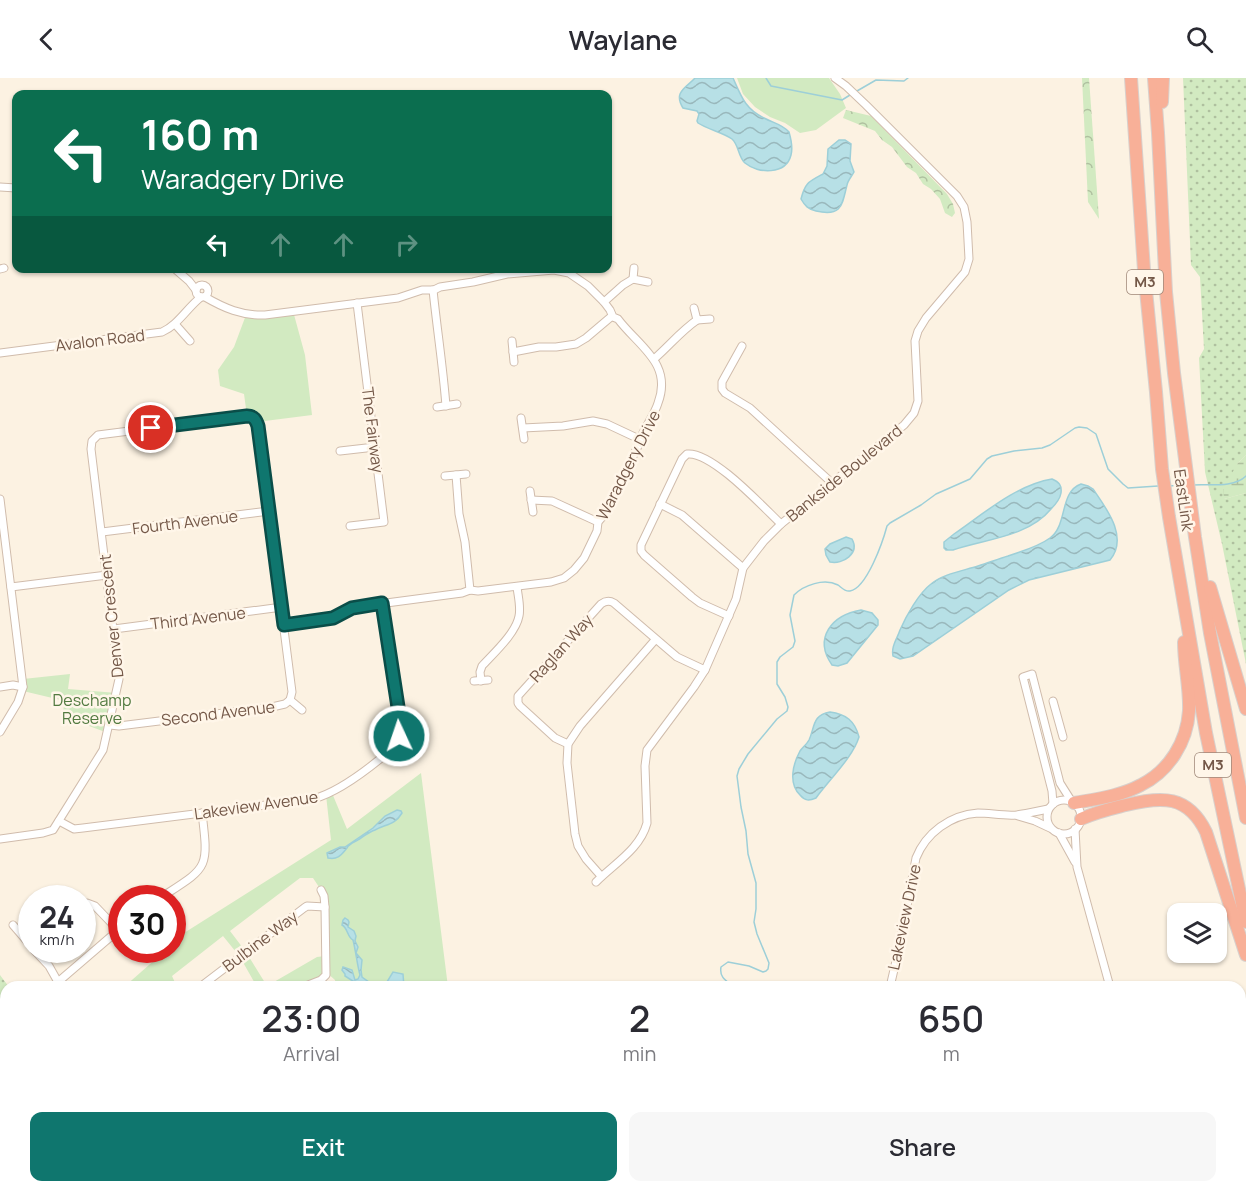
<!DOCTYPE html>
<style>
:root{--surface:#fff;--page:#f7f7f7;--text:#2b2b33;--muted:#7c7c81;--accent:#0f766e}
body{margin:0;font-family:Manrope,sans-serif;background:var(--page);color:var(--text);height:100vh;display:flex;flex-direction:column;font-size:22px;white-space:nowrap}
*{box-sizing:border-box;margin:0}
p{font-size:20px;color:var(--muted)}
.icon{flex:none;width:33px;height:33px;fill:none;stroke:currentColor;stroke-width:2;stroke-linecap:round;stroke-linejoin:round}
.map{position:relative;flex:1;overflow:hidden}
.sheet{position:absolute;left:0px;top:903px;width:1246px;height:212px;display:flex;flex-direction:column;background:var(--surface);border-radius:18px 18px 0 0;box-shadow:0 2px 4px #0004}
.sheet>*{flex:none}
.banner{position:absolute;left:12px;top:12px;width:600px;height:183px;border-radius:12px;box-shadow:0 2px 4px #0004;background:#0b6e4f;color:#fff;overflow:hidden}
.buttons{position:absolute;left:1167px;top:825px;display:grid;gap:12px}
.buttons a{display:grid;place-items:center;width:60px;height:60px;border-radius:12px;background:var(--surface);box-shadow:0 2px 4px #0004;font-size:30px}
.speed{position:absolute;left:18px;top:807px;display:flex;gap:12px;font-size:30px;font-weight:700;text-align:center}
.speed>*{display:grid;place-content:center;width:78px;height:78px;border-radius:50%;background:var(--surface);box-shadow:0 2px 4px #0004;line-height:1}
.speed small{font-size:15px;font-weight:400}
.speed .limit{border:9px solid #d22;background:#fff;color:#111}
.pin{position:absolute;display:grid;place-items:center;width:51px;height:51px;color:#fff;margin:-26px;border:3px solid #fff;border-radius:50%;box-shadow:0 2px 6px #0007}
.me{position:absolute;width:66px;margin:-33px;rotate:357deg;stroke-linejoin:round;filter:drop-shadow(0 0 4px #0008)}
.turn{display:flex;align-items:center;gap:21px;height:126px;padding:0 30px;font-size:27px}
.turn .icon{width:78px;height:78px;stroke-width:2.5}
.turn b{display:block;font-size:42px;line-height:51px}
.lanes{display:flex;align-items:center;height:57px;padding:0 30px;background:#0003;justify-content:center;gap:30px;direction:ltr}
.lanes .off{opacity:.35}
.eta{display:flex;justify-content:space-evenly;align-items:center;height:102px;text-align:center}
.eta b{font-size:36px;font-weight:600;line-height:42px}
.cta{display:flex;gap:12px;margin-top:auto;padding:12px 30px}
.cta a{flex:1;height:69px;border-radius:12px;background:var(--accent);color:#fff;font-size:24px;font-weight:600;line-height:69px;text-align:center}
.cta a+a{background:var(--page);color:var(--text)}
header{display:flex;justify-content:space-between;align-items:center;height:78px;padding:0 30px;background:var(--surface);font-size:27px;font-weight:600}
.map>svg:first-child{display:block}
</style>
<header><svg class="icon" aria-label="back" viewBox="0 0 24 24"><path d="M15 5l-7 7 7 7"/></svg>Waylane<svg class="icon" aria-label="search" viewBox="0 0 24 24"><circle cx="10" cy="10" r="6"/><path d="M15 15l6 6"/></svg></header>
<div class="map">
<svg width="1246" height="1114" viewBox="0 0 1246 1114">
<defs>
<pattern id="grass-dots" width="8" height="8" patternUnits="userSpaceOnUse" patternTransform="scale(1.5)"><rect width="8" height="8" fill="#d2eac1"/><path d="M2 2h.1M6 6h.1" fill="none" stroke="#afc09f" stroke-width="1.8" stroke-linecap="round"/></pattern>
<pattern id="forest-crowns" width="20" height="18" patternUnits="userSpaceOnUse" patternTransform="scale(1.5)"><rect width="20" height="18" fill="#d2eac1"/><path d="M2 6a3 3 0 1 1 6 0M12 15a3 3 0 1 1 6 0" fill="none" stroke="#afc09f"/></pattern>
<pattern id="wetland-marsh" width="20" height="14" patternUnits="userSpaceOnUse" patternTransform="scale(1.5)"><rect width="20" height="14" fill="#d2eac1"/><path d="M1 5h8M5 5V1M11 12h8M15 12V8" fill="none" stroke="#afc09f"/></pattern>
<pattern id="water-waves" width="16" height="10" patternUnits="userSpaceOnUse" patternTransform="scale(1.5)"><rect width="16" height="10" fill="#b7e0e6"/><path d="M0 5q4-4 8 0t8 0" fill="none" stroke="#99b8bc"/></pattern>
</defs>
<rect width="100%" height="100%" fill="#fcf2e2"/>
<!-- grass -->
<g fill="url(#grass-dots)">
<path d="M1183,0H1246V377L1238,385L1224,421L1246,415V586L1222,466L1205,394L1199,280L1204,271L1200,199L1191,187Z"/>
<path d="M0,897L9,909H6V994L0,990Z"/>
<path d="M0,1033L6,1035V1108L33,1109L32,1114H0Z"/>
</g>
<!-- forest -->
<g fill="url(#forest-crowns)">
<path d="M1082,0H1089L1099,141L1088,124Z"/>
<path d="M846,32L871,38L947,116L953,126L955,135L952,139L945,135L940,121L931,111L923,106L916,95L907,89L892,69L882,62L875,53L843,40Z"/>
</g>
<!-- wetland -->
<path fill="url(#wetland-marsh)" d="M1246,377V415L1224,421L1223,410L1238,385Z"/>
<!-- park -->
<g fill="#d2eac1" fill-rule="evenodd">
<path d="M737,0H829L840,16L846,30L816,52L800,55L785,45L770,39L755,29L743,16Z"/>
<path d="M293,233L305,277L312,337L257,344L247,338L244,316L220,308L218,292L234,269L246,237Z"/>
<path d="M70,596L68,611L117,615L108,655L62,638L65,623L23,613V601Z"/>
<path d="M421,695L448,909H336L335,902L326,894V897L303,909H257L240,879L223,858L172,898L177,909H124L166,872H172L173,866L184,855L331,762L326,717L332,715L347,751ZM300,800H313L321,812L325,878L317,879L267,908L246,874L230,853Z"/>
<path d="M33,1108H470L471,1114H32Z"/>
<path d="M546,1108H844L851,1114H542Z"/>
</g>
<!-- water -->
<g fill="url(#water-waves)" stroke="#9dcfd8" stroke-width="1.5">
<path d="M695,0H733C741,18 745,31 764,40C773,45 782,46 789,54C791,61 793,70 791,77C786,97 758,96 745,85C738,79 739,67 732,61C724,55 707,51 698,45L697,43L699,36L697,33L683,30C673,14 686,10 695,0Z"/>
<path d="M839,62H845L851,66L850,83L854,94C852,98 848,102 847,107C842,127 842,139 816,133C808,131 805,128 801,121C805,105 808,104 823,96L827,88L828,71Z"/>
<path d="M1052,401C1059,404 1062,407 1061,415C1060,421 1055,427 1051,431C1028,459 985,461 953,472H946L944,470V464L954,456C983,436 1016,407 1052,401Z"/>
<path d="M1081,406L1088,408L1093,411C1106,430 1129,459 1110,482L1029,502L1009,512L913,578L900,581L893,578C891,568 897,561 900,552C906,538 919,515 931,506C943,496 962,493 978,488C988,485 998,481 1008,478C1022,473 1038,469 1050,460C1068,447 1059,414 1081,406Z"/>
<path d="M846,459L852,461C860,475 843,487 830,484L826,477L825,471L830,466Z"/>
<path d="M861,532L872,535L878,542V547L847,585L838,588L832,587C813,560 832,537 861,532Z"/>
<path d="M830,634C846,636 855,643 859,659C853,679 829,702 816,720C809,723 805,723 800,717C788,705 793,686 800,673C803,669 807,666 809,662C815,649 812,637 830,634Z"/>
<path d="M397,732L401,733L402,735C395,747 386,746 375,752C369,754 364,758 358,762C355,764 349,766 347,770C341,777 338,782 328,780L327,775L340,769H345L373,750L385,738Z"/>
<path d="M345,840L348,842L349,844L348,849L354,853L356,858L355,863L358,869L356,875L362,882L361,892L362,899L369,904L378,907L387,904L393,894L403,896L404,909H398L396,905L391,904L389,906L388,909H374L370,907L362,909L345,898V896L342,892L343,889L352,892L355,902L358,901L360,897C357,886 356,874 353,862C347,859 348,850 342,847L343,842Z"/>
<path d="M194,1109H267L273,1114H183Z"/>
<path d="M356,1109H434V1114H360Z"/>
<path d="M612,1109L796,1108L802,1114H607Z"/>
</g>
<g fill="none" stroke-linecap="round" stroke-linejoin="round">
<!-- stream -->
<g stroke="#9dcfd8" stroke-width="1.5">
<path d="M766,0L771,8L842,22L850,17"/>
<path d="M857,13L876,2L904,3L908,0"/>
<path d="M1193,407C1209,406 1234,410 1246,398"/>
<path d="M1169,408L1182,407"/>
<path d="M734,909C727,903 719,900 721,889L728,884L749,888L763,894L766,893L768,891L769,885L757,856L754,844L756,831V805L748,776L746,753L741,729L737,698L739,691L748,676L777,641L787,633L788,629L785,619L777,606V584L780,579L793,569L795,563L790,537L794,517C804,507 824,500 838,507C842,510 845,514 850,513C867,510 883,463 887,448L890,445L921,427L936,416L970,401L987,381L992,378L1014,373L1042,370L1050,367L1075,350L1079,349L1087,350L1096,356L1108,391L1123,406L1128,410L1158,408"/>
<path d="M566,1108H570"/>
<path d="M542,1114L546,1108"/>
</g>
<defs>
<g id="minor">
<path d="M0,109L16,110"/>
<path d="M174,190L189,203L196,212"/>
<path d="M634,190L633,201L648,204"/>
<path d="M0,191L4,190"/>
<circle cx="202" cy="213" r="6"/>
<path d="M433,212C437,251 443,289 446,328"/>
<path d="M205,219C224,230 242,238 265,237L398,220L422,212H434L440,209L473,204L507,196L554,192L569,195L588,208L604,224L610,232L613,239L618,241C638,268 673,285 658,325C654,339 640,355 638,368L605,436L598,444L597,453L584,480L574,492L564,500L551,504L478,513L470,512L462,515L356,529L333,540L284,547"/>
<path d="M604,224L623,207L633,201"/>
<path d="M694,230L697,242L710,241"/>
<path d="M175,246L190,263"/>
<path d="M512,263L514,284"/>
<path d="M742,268L722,304V311L725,315L750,330L832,405"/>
<path d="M513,274L539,269H556L576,266L586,260L612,238"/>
<path d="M0,275L162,254C178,247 187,230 201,219"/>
<path d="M654,281C669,268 681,253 697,242"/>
<path d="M437,329L457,326"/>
<path d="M521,340L524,361"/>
<path d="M523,350L563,348L593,343L607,346L639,361"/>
<path d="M340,373L375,369"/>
<path d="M456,397L459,436L465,464L470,512"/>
<path d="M445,398L466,396"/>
<path d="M530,413L533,434"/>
<path d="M0,421L23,609L18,624L0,654"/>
<path d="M531,422L552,423L598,444"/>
<path d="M660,426L682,437L743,490"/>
<path d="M350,448L384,444L357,225"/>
<path d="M102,454L269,433"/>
<path d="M11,509L107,497"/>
<path d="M729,538L700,525L692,519L644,477L641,473V467L682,381L687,376C712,373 763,429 781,446"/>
<path d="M114,551L282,529"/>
<path d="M474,603L488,602"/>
<path d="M481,603L480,594L482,588C494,575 516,555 519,538C521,529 518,518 517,509"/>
<path d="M0,609L13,607L23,609"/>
<path d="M290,622L302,632"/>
<path d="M1053,623L1063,659"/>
<path d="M110,647L119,648L272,629L285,626L290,622"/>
<path d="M568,666L555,660L520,628L518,625V618L601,526C605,523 609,522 614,525L677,579L705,592"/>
<circle cx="1064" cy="739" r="17"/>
<path d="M1053,726L1052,713L1023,599L1032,596L1060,705L1072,724"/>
<path d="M1018,738L1035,743L1050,750"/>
<path d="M59,743L74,751L83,750L313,721C340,714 371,689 392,671C399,662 401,654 400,642L382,525"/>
<path d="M1075,751L1077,789L1110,909"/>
<path d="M1059,755L1075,784"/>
<path d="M0,761L43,755L53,752L103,672L119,601L91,371L92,363L98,357L247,338C254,338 257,342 258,348L292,614L290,622"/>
<path d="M601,798L586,781L578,768L575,756L567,685L568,666L580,648L655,562"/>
<path d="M596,804C615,785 640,771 647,745L645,688L647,672L694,609L705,592L736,521L743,490L764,463L781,446L904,347L914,335L918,323L915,263L918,253L926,240L965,194L969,181L967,144L964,129L957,118L866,27L846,8L835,0"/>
<path d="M160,820C208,789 209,792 202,735"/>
<path d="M87,825L95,828L118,852"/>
<path d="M13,847L32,869"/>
<path d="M34,872L49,888L58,904L122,849"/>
<path d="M200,909L304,830L307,828L325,829"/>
<path d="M303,909L321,902L326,897L325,829L324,818L321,812"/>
<path d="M890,909L899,870L916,780C926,755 950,737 978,735C990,735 1003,738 1016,737C1026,736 1038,733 1048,731"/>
<path d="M0,1033L6,1035"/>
<path d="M916,1108L919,1114"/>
<path d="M1169,1108L1171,1114"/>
</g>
<g id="motorway">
<path d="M1131,0L1144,192L1156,314L1162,391L1169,439L1206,655L1246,844"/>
<path d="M1154,0L1158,55L1166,214L1174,295L1195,459L1210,555L1246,740"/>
<path d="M1162,24L1163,0"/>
<path d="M1210,509L1246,631"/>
<path d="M1074,725C1096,721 1121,718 1141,707C1169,693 1187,664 1189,633C1190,610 1184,587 1184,564"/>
<path d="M1081,741C1096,734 1110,731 1126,727C1162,718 1188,717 1206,754L1246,877"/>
</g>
</defs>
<!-- minor casing -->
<use href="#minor" stroke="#d0bcac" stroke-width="9"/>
<!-- motorway casing -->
<use href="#motorway" stroke="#d8d0cc" stroke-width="14"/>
<!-- minor -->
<use href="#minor" stroke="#fff" stroke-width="7"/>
<!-- motorway -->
<use href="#motorway" stroke="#f8b098" stroke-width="12"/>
</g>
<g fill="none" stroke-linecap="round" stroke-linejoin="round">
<defs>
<path id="route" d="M151,350L247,338C254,338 256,342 258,348L284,547L333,540L352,530L382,525L400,642L399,658"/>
</defs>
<!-- route casing -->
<use href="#route" stroke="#0a4d48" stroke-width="15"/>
<!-- route -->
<use href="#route" stroke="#0f766e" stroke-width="10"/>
</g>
<g text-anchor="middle" stroke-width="5" stroke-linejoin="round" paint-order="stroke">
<!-- shield labels -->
<g fill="#fff6e9" stroke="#9e8778" stroke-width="1.5">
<rect x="1127" y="192" width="36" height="24" rx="4.5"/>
<rect x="1195" y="675" width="36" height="24" rx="4.5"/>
</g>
<g font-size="15" font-weight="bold" fill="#745848">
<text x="1145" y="209">M3</text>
<text x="1213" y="692">M3</text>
</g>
<!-- street labels -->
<g font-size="16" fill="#745848" stroke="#fff6e9">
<text transform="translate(100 262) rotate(-7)" y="6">Avalon Road</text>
<text transform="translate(373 352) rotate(83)" y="6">The Fairway</text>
<text transform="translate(628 387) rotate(-63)" y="6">Waradgery Drive</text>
<text transform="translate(844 395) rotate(-39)" y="6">Bankside Boulevard</text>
<text transform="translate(1184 422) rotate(82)" y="6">EastLink</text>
<text transform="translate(185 444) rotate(-7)" y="6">Fourth Avenue</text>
<text transform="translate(111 538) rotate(-96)" y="6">Denver Crescent</text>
<text transform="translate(198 540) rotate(-7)" y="6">Third Avenue</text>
<text transform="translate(561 570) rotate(-48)" y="6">Raglan Way</text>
<text transform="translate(218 635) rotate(-7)" y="6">Second Avenue</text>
<text transform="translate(256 727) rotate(-8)" y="6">Lakeview Avenue</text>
<text transform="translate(904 839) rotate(-78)" y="6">Lakeview Drive</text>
<text transform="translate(260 863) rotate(-37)" y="6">Bulbine Way</text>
</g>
<!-- park labels -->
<g font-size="16" fill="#527a40" stroke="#fff6e9">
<text x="92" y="628">Deschamp<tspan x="92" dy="18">Reserve</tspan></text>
</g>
</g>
</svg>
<div class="buttons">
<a><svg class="icon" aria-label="layers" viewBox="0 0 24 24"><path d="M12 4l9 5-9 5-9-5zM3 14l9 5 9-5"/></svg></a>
</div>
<div class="speed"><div>24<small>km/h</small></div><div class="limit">30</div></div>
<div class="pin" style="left:151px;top:350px;background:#d93025"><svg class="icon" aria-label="arrive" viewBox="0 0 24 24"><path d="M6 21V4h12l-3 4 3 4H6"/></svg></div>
<svg class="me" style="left:399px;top:658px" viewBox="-20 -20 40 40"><circle r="17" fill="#0f766e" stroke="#fff" stroke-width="3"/><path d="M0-11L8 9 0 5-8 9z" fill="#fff"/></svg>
<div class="banner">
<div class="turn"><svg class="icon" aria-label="left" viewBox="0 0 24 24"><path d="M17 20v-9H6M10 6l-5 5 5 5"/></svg><div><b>160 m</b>Waradgery Drive</div></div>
<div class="lanes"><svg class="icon" aria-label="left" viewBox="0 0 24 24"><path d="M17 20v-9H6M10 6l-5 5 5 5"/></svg><svg class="icon off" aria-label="ahead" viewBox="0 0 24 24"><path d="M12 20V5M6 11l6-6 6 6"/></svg><svg class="icon off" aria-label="ahead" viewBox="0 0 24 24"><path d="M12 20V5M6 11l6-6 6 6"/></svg><svg class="icon off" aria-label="right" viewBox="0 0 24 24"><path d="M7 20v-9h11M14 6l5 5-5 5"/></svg></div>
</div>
<section class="sheet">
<div class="eta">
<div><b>23:00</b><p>Arrival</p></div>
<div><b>2</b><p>min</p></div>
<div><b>650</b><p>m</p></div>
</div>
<div class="cta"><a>Exit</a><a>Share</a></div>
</section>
</div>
